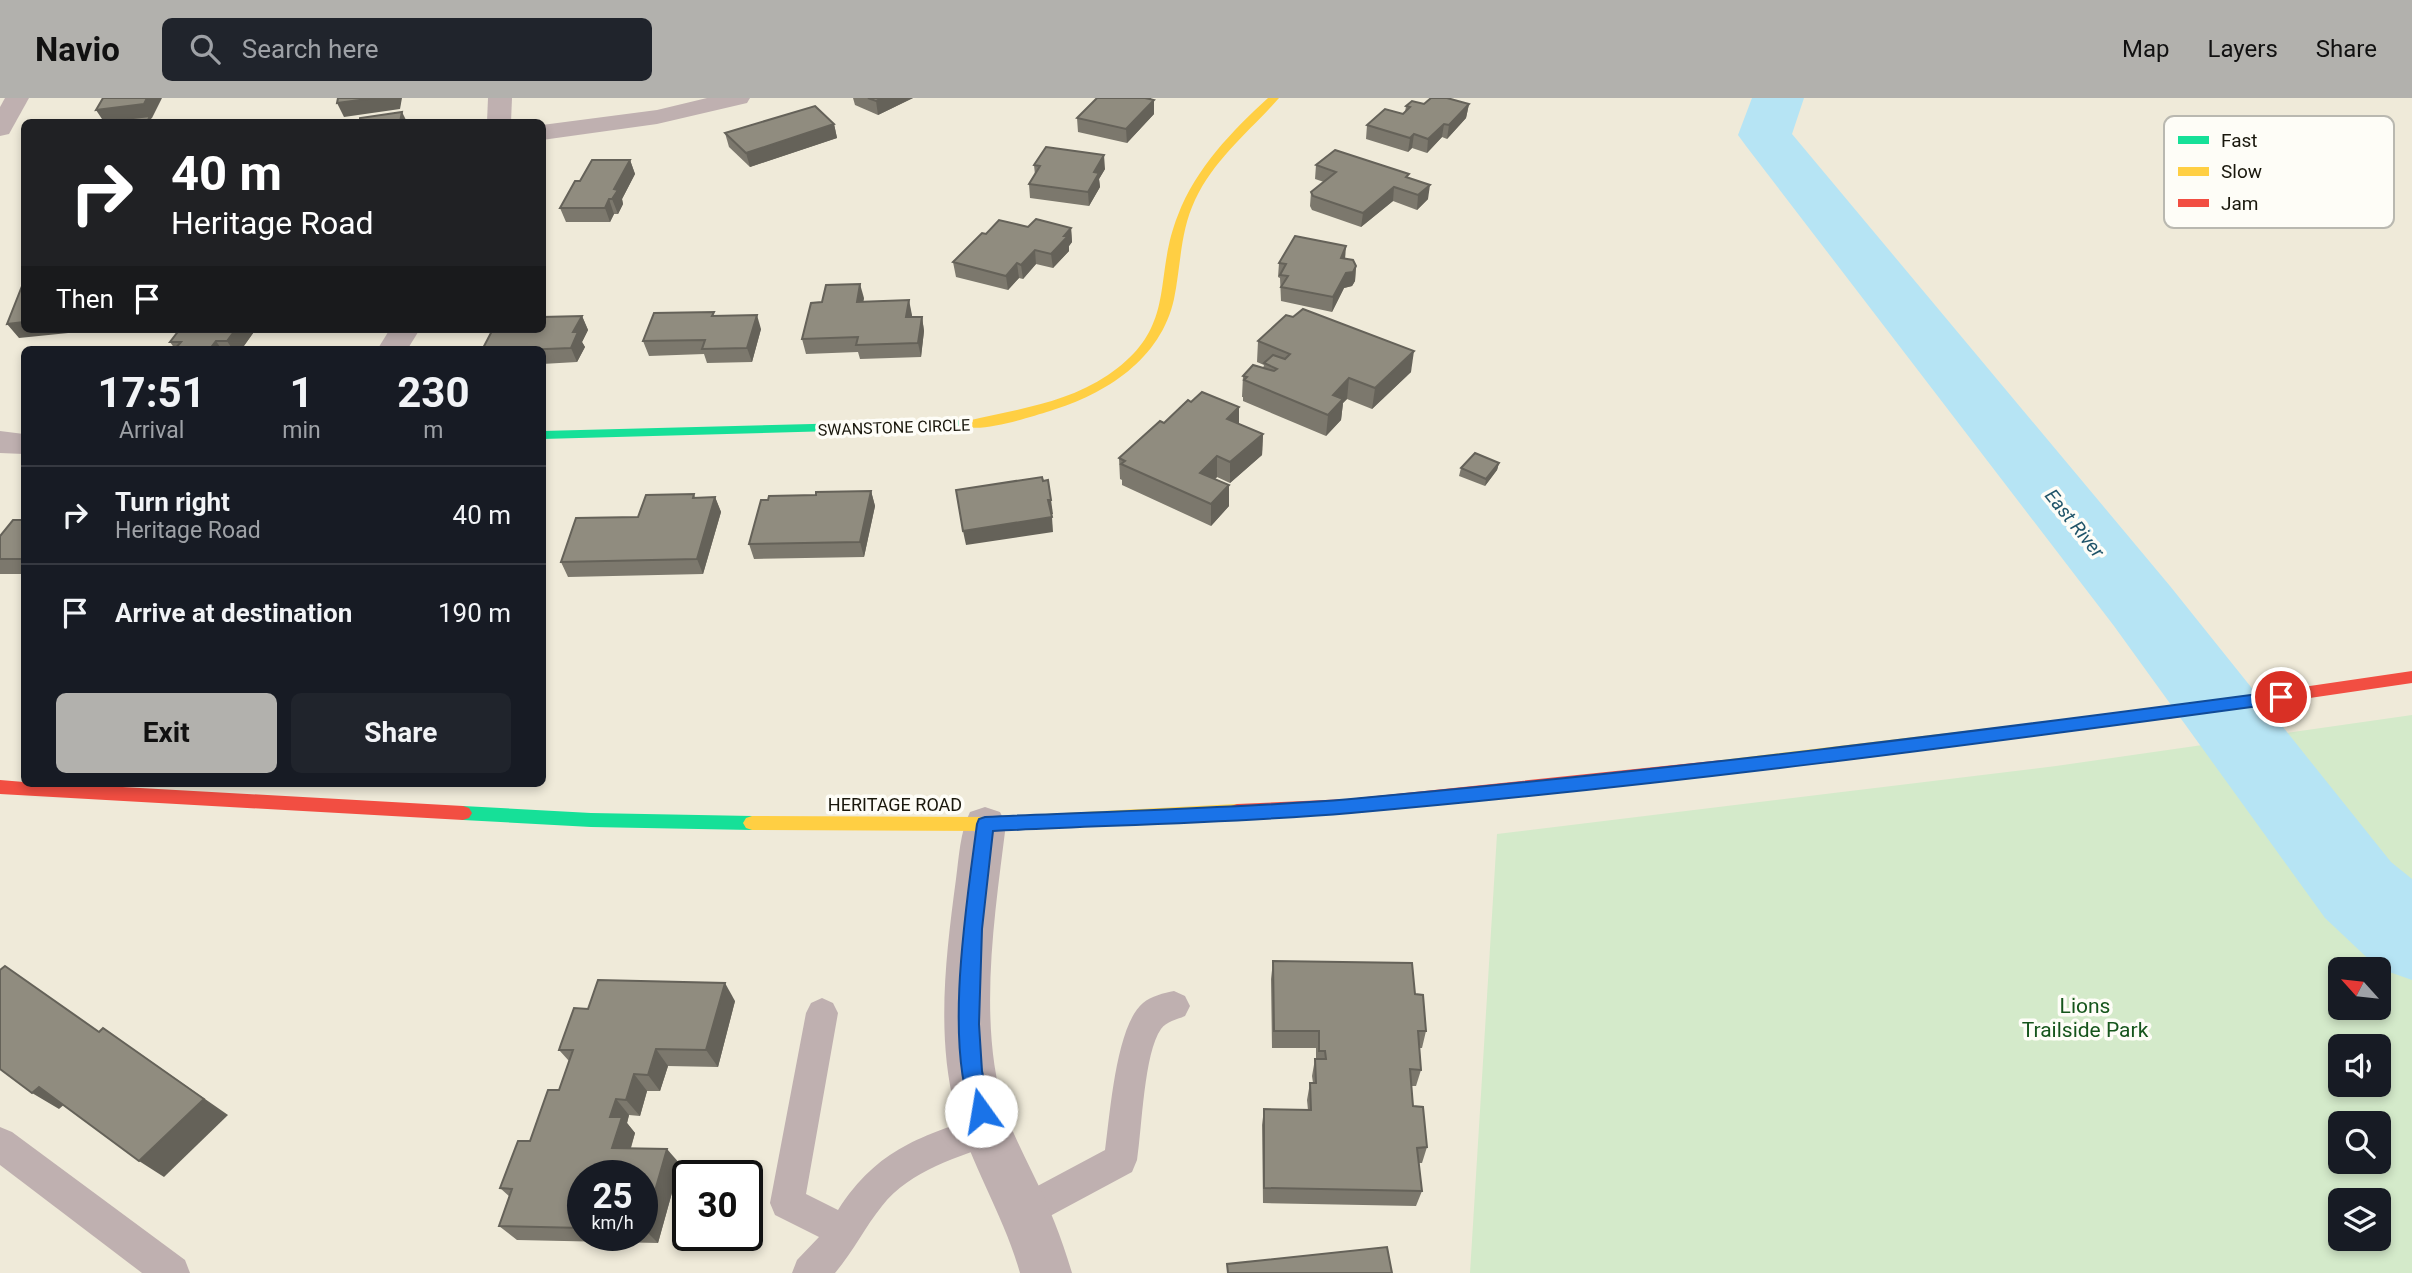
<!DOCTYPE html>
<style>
:root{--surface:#171b24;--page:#20242c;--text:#f1f3f6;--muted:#9ea1a6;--line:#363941;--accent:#b2b1ad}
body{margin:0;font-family:Roboto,sans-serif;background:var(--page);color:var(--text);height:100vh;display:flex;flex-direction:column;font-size:26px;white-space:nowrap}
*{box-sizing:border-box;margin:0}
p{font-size:23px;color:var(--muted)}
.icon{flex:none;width:38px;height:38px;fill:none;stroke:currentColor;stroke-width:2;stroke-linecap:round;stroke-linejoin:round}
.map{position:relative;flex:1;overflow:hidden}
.details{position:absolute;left:21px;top:248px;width:525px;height:441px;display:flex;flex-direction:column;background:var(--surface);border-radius:10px;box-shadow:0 4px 10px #0003}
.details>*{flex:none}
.guide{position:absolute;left:21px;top:21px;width:525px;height:214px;border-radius:10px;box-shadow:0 4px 10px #0003;background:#202124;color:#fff;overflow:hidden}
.needle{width:46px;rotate:297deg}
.buttons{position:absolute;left:2328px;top:859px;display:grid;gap:14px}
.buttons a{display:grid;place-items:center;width:63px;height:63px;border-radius:10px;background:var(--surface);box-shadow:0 4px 10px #0003;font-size:35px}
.speed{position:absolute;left:567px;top:1062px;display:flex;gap:14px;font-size:35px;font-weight:700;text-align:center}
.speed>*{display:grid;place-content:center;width:91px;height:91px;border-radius:50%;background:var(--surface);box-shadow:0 4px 10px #0003;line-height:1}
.speed small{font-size:18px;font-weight:400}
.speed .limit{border:4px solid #111;border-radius:10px;background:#fff;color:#111}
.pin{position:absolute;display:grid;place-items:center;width:60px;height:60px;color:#fff;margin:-30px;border:4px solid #fff;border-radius:50%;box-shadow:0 2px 7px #0007}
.me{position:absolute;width:77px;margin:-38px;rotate:347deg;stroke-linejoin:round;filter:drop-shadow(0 0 5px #0008)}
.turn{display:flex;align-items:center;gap:24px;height:147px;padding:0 35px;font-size:32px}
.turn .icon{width:91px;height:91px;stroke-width:2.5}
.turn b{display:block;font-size:49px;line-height:60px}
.then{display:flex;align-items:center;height:66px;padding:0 35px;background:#0003;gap:14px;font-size:26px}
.eta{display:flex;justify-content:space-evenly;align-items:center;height:119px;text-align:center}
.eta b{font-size:42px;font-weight:700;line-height:49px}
.cta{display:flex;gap:14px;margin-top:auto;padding:14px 35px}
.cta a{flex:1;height:80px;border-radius:10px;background:var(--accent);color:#111;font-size:28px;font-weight:700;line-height:80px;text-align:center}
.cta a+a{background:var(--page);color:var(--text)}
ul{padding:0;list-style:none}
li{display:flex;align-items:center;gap:21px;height:98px;padding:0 35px;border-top:2px solid var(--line)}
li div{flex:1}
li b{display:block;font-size:26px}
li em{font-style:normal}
header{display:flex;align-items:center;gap:42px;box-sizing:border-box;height:98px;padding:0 35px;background:var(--accent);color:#111}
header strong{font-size:33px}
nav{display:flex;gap:38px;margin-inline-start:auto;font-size:24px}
.search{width:490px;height:63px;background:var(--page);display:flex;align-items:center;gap:18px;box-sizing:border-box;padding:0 24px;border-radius:10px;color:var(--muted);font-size:26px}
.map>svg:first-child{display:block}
</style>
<header>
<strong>Navio</strong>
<div class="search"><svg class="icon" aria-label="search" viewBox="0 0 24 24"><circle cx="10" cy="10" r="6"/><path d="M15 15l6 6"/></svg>Search here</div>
<nav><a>Map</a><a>Layers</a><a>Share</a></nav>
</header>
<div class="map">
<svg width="2412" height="1175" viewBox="0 0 2412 1175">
<rect width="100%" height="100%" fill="#efead9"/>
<!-- green -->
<path fill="#d4eaca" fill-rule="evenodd" d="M2412,617V1175H1470L1497,736L2056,668ZM2340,872H2378V910H2340ZM2340,948H2378V987H2340ZM2340,1026H2378V1064H2340ZM2340,1102H2378V1141H2340Z"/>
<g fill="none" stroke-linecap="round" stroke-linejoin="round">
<!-- river -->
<path fill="#b6e4f4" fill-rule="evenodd" d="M1752,0H1804L1792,36L2170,488L2391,764L2412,781V882L2378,870L2325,820L2114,528L1746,48L1738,37Z"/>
<!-- lane -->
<g fill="#bfb0b0" fill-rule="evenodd">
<path d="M1174,893L1185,898L1190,908L1185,918C1176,922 1167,923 1161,931C1144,955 1142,1030 1137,1062L1132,1074L1037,1125L1025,1130L1013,1125L1008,1113L1013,1101L1105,1052C1110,1017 1116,927 1143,905C1151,898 1164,895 1174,893Z"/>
<path d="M822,900L833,905L838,915L806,1096L838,1112C879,1049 921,1039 988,1015L1000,1019L1005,1031L1000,1043C958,1060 911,1071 882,1108C865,1129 853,1154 835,1175H792L797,1162L819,1139L775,1117L770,1105L806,915L811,905Z"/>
<path d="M0,1029L12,1034L185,1162L190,1175H142L0,1067Z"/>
</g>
<!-- street -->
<g fill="#bfb0b0" fill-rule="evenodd">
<path d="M5,0H29L9,36L0,38V9Z"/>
<path d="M488,0H512L511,24H487Z"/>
<path d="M707,0H750L747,5L657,26L542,42V27L657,12Z"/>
<path d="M390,231H420L407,252H377Z"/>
<path d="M0,333L24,336V356L0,355Z"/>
<path d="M985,709L1000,714L1006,726C995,815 977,926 1005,1013C1012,1034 1023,1055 1033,1076C1049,1108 1062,1141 1072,1175H1020C1004,1118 971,1067 955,1010C936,937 946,856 956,781C959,759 960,734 970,714Z"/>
</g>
<!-- fast -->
<g fill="#16e098" fill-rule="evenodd">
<path d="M972,322L977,323V329L542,341V333Z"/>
<path d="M463,708L591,715L752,718L758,720L761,725L758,730L752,732L591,729L463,722L457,720L454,715L457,710Z"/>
</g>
<!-- slow -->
<g fill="#ffcf43" fill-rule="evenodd">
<path d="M1268,0H1279C1249,34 1215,60 1195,102C1180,134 1181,167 1174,201C1161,261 1106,296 1050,313C1030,319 988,333 967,329V323C1016,311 1065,306 1108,277C1179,229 1152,181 1178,117C1196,70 1232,33 1268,0Z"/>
<path d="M2166,609L2172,611L2174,615L2172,619L2166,621L1722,676L1716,674L1714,669L1716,664L1722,662Z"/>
<path d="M1237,706L1243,708L1246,713L1243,718L1237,720L985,733L752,732L746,730L743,725L746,720L752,718L985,719Z"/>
</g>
<!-- jam -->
<g fill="#f24e42" fill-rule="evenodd">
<path d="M2412,573V585L2166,621L2160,619L2158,615L2160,611L2166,609Z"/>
<path d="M1722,662L1728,664L1730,669L1728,674L1722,676L1347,715L1237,720L1231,718L1228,713L1231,708L1237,706L1347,701Z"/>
<path d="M0,682L24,684V686H69L463,708L469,710L472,715L469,720L463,722L0,696Z"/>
</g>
</g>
<!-- wall -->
<g fill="#7c786d" fill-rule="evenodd">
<path d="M853,0H913L878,17L855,7Z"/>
<path d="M1097,0H1151V1L1154,2V16L1127,45L1078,34L1077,20Z"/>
<path d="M1424,6H1469L1466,20L1447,41L1442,39L1427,55L1412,50L1408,54L1366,41L1367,27L1403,16L1405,14L1406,8Z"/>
<path d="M834,26L837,40L750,69L729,49L725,35Z"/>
<path d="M630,62L635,76L622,101L623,106L618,116H614L610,124H566L560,110L580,83Z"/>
<path d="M1034,67L1105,71L1099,81L1100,89L1089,108L1030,100L1029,86L1035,77Z"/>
<path d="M1316,67L1409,80L1428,101L1417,112L1393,103L1361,129L1312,112L1310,108L1311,94L1324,84L1315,81Z"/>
<path d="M1028,129L1071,130L1072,144L1069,148V153L1053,170L1036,166L1023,181L1019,180L1008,192L956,179L953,164L986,136Z"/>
<path d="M1345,161L1356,168L1355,183L1352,188L1344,190L1332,214L1281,203L1280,180L1278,179L1279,165Z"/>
<path d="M864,200L863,204L912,217V219H922L924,233L921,259L860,261L858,254L806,256L802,241Z"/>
<path d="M582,218L588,232L582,244L585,249L577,264L542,266V252H482Z"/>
<path d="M715,218L761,231L752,264L707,265L704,256L649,258L643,243Z"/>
<path d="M256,231L241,252H174L175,251L170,244Z"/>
<path d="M1258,243L1411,274L1372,311L1347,301L1343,305L1341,322L1326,338L1243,303V299H1242L1243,278L1263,270L1264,267L1257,264Z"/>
<path d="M1191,304L1239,309V326L1263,336L1262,357L1230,385L1217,379L1215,381L1229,387V408L1211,428L1122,387V382L1120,381L1119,360Z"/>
<path d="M1499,365L1497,372L1485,388L1459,378L1461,370Z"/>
<path d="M871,393L875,408L864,459L754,461L749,446L768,402Z"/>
<path d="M694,396L695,400L715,399L721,414L703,476L568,479L561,464L638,419Z"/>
<path d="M24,422V476H0V461Z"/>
<path d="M1273,863L1415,896L1426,933L1422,950H1419L1421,972L1416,988H1411L1413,1008L1427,1049L1422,1065H1419L1422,1093L1416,1108L1263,1105L1262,1027L1264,1011L1308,1012L1307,1002L1310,985H1313L1312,978L1315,961H1316V950H1272L1271,881Z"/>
<path d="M735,903L718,969L668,968L660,993H647L640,1018L629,1017L627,1025L635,1035L631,1050L680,1066L658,1145L517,1142L499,1128L510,1099L500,1090L530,1043L559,992L569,963L559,952L588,911ZM583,1078H642V1138H583Z"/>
</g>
<!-- shaded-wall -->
<g fill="#656259">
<path d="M147,0H162L152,20H151L154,24H104L96,12Z"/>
<path d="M375,0H402L400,11L344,19L337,5Z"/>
<path d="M882,0H913L878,17L876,3Z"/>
<path d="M1143,0H1151L1152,4L1154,2V16L1127,45L1126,31Z"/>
<path d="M1469,6L1466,20L1447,41L1449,27Z"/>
<path d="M402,14L407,24H400Z"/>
<path d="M834,26L837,40L750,69L746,55Z"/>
<path d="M1444,26L1442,39L1427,55L1428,41Z"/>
<path d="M1414,36L1412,50L1408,54L1410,40Z"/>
<path d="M1104,57L1105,71L1099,81L1100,89L1089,108L1088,94L1094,74Z"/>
<path d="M630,62L635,76L622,101L623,106L618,116L612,101L614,91Z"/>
<path d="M1430,87L1428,101L1417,112L1418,97Z"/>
<path d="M1394,89L1393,103L1361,129L1363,115Z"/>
<path d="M609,101L614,116L610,124L605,110Z"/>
<path d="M1071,130L1072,144L1069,148V153L1053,170L1051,156Z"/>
<path d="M1346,148L1345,162L1341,160Z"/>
<path d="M1035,152L1036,166L1023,181L1021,167Z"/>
<path d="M1017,165L1019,180L1008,192L1006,178Z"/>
<path d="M1356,168L1355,183L1352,188L1344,190L1332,214L1333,199L1346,175Z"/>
<path d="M860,186L864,200L860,219L857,204Z"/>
<path d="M909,202L912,217L909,234L906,219Z"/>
<path d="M757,217L761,231L752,264L747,250Z"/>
<path d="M582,218L588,232L582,244L585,249L577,264L571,250L573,234Z"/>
<path d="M922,219L924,233L921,259L918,245Z"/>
<path d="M24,224V231H80L78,234L19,240L7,226Z"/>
<path d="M236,231H256L241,252H233L227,243Z"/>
<path d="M216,243L222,252H209Z"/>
<path d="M1414,253L1411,274L1372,311L1375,290Z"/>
<path d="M1349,280L1347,301L1343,305L1341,322L1326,338L1328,317L1333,297Z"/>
<path d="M1239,309V330L1227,321Z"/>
<path d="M1263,336L1262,357L1230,385V364Z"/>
<path d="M1217,358V379L1200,396V375Z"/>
<path d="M1499,365L1497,372L1485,388L1486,381Z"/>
<path d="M1229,387V408L1211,428V406Z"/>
<path d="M871,393L875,408L864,459L860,444Z"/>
<path d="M715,399L721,414L703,476L697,461Z"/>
<path d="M1048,402H1051L1053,416L1050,417Z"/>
<path d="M1052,419L1053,434L966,447L963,433Z"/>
<path d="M725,885L735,903L718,969L706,952Z"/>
<path d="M103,930L228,1017L164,1079L139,1063Z"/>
<path d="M656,951L668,968L660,993L648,977Z"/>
<path d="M634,976L647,993L640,1018L626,1002Z"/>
<path d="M39,989L66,1005L59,1011L32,995Z"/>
<path d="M616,1001L629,1017L627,1025L635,1035L626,1065L612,1050L610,1019Z"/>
<path d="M667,1051L680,1066L658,1145L644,1131Z"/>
</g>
<!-- building -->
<g fill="#908c7f" stroke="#656259" stroke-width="2">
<path d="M103,0H147L144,6L96,12Z"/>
<path d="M338,0H375L337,5Z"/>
<path d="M868,0H882L876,3Z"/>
<path d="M1097,0H1145L1154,2L1126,31L1077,20Z"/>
<path d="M1431,0H1447L1469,6L1449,27L1444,26L1428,41L1414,36L1410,40L1367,27L1385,11L1403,16L1410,9L1406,8L1412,3L1424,6Z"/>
<path d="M815,8L834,26L746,55L725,35Z"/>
<path d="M402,14L400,24H360V20Z"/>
<path d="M150,18L147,24H100Z"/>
<path d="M1046,49L1104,57L1094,74L1099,75L1088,94L1029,86L1040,68L1034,67Z"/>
<path d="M1335,52L1409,76L1406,79L1430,87L1418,97L1394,89L1363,115L1313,98L1311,94L1336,74L1316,67Z"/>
<path d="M592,62H630L614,91L618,92L612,101H609L605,110H560L575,83H580Z"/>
<path d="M1036,121L1071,130L1064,138H1068L1051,156L1035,152L1021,167L1017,165L1006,178L953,164L982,135L986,136L999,122L1028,129Z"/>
<path d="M1295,138L1346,148L1341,160L1353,162L1356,168L1353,174L1346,175L1333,199L1281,189L1288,178L1280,177L1286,166L1279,165Z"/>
<path d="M24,183V224L7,226Z"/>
<path d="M860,186L857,204L909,202L906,219H922L918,245L856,247L858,239L802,241L811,205L822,204L826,187Z"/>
<path d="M1303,211L1414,253L1375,290L1349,280L1333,297L1343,301L1328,317L1244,282L1247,279L1243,278L1253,267L1274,273L1277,271L1264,265L1273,257L1285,261L1290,256L1258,243L1286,217L1293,219Z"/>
<path d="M714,214L712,218L757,217L747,250L702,251L705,242L643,243L654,215Z"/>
<path d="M582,218L573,234H578L571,250L522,252H482L493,231H542V219Z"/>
<path d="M180,231H236L227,243H216L209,252H174L181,244H170Z"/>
<path d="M1202,294L1239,309L1227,321L1263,336L1230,364L1217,358L1200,375L1229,387L1211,406L1121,366L1125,363L1119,360L1160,323L1164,325L1188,302L1191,304Z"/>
<path d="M1475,355L1499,365L1486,381L1461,370Z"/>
<path d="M1042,379L1043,383L1048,382L1051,402H1048L1052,419L963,433L956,392Z"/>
<path d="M871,393L860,444L749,446L761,402H768L769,398L816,397V394Z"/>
<path d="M694,396L693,400L715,399L697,461L561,464L576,420L638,419L646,397Z"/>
<path d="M13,422H24V461H0V438Z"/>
<path d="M1273,863L1412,865L1415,896L1423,897L1426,933H1418L1421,972L1410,971L1413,1008L1423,1009L1427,1049L1417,1050L1422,1093L1264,1090V1011L1311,1012L1310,985H1316L1315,961H1326L1325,953H1319V933H1274Z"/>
<path d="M5,868L99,934L103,930L204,1001L139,1063L39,989L32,995L0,971V872Z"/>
<path d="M598,882L725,885L706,952L656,951L648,977L634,976L626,1002L616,1001L610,1019H622L612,1050L667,1051L644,1131H642V1078H583V1130L499,1128L512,1091L500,1090L518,1043H530L548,992H559L573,952H559L561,946L574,910L588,911Z"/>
<path d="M1387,1149L1392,1175H1228L1227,1166Z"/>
</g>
<!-- route -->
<path fill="#1a73e8" stroke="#114b97" stroke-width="2" d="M2281,593L2289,599L2281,605C1971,647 1661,688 1351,715C1232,725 1112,727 993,733L982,831L979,926L982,973L991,1013L988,1020L981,1023L974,1020C943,949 967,803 977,726L979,721L985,719C1107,713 1230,711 1351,701C1662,673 1972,634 2281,593Z"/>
<g text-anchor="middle" stroke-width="7" stroke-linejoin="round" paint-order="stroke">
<!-- far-street labels -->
<g font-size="16" fill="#19170c" stroke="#fefdf7">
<text transform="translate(894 329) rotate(-2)" y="6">SWANSTONE CIRCLE</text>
</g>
<!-- street labels -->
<g font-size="18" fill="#19170c" stroke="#fefdf7">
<text x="895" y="713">HERITAGE ROAD</text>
</g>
<!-- water labels -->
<g font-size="19" font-style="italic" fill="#1f5469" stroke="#fefdf7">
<text transform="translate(2075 425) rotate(51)" y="7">East River</text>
</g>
<!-- near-park labels -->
<g font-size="21" fill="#16551c" stroke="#fefdf7">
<text x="2085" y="915">Lions<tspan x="2085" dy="24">Trailside Park</tspan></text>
</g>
</g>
<!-- legend -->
<rect x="2164" y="18" width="230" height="112" rx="10" fill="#fefdf7" stroke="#b9b8b0" stroke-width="2"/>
<rect x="2178" y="38" width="31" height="8" fill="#16e098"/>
<rect x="2178" y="69" width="31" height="9" fill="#ffcf43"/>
<rect x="2178" y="101" width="31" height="8" fill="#f24e42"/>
<g font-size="19" fill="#19170c">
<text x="2221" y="49">Fast</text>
<text x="2221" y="80">Slow</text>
<text x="2221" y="112">Jam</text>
</g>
</svg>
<div class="buttons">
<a><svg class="needle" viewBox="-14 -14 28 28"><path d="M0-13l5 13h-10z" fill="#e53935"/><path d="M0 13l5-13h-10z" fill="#9ea1a6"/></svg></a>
<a><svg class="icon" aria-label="sound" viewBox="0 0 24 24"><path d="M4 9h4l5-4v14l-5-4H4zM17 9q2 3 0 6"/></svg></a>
<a><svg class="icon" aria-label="search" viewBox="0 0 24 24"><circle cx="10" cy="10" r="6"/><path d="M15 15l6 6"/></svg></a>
<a><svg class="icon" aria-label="layers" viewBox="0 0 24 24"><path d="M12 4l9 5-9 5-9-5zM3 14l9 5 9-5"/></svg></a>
</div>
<div class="speed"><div>25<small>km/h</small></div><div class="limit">30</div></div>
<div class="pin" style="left:2281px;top:599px;background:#d93025"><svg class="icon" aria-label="arrive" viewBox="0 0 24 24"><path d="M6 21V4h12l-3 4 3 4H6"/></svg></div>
<svg class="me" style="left:981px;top:1013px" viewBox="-20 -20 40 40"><circle r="19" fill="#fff"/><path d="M0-13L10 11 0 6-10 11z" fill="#1a73e8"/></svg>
<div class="guide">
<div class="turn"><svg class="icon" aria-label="right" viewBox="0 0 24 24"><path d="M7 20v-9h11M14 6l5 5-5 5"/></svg><div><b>40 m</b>Heritage Road</div></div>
<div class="then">Then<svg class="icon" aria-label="arrive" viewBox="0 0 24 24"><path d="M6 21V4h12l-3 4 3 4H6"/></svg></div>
</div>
<section class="details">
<div class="eta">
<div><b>17:51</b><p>Arrival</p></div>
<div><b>1</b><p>min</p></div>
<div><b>230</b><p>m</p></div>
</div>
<ul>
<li><svg class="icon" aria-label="right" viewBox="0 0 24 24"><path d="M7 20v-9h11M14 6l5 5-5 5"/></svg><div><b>Turn right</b><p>Heritage Road</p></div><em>40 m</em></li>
<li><svg class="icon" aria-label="arrive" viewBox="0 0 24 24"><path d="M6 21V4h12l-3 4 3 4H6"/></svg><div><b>Arrive at destination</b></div><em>190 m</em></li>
</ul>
<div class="cta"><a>Exit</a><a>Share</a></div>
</section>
</div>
